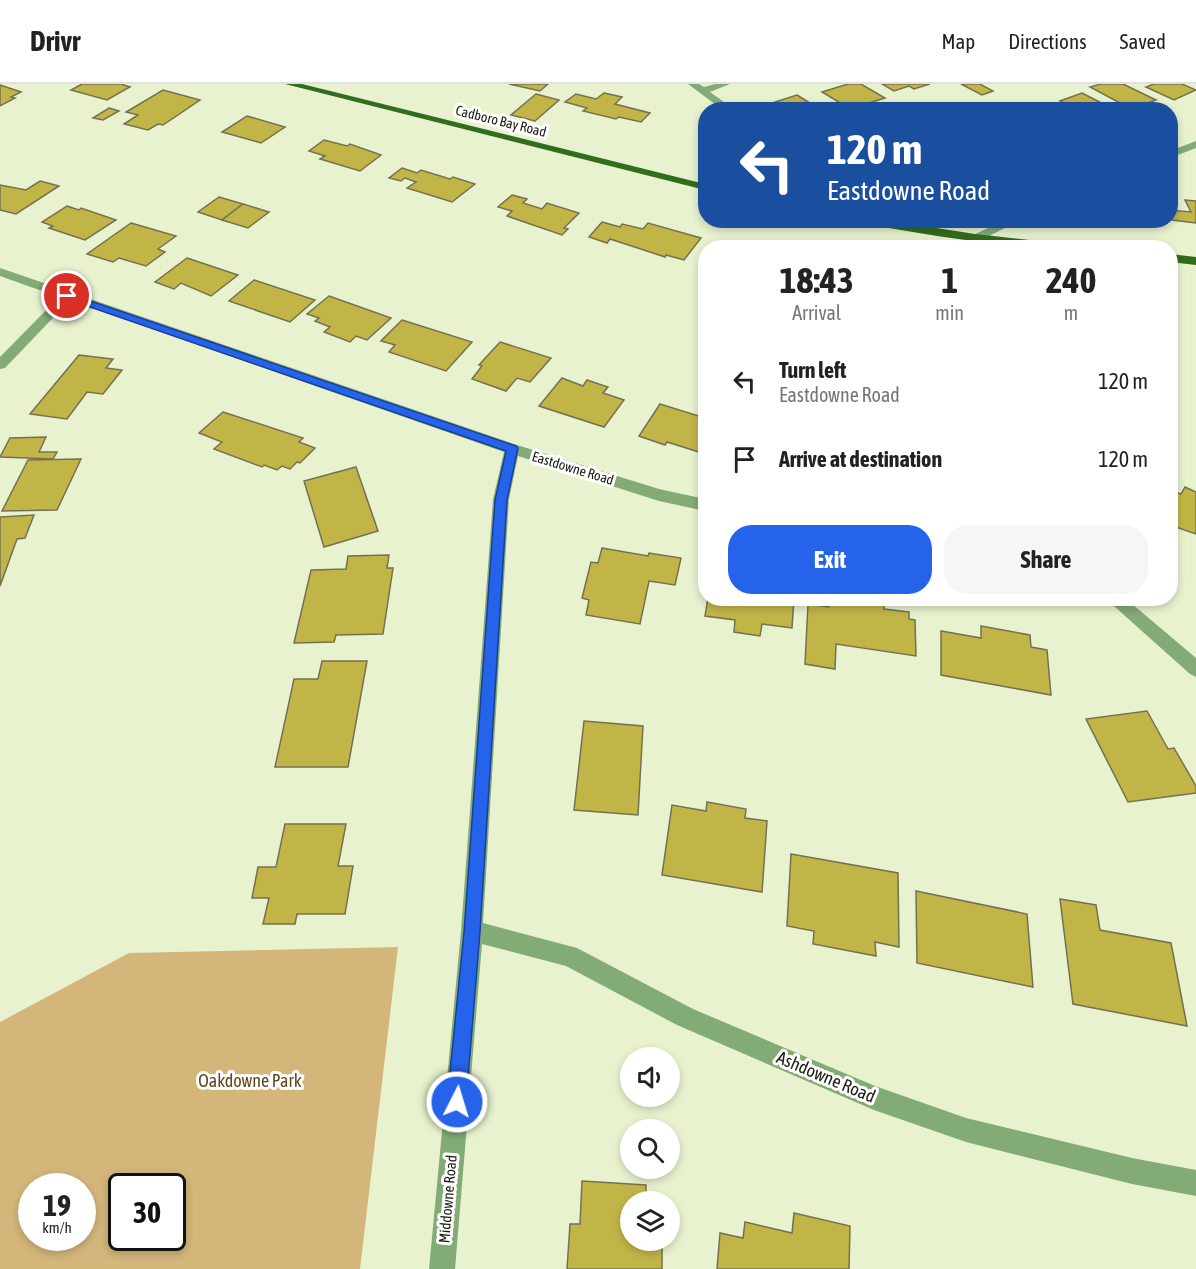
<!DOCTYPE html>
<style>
:root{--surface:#fff;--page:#f6f6f6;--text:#222;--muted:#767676;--line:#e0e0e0;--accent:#2563eb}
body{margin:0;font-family:"Asap Condensed",sans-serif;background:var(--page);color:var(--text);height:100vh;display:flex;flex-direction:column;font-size:22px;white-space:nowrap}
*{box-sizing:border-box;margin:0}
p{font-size:20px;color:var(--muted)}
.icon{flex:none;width:33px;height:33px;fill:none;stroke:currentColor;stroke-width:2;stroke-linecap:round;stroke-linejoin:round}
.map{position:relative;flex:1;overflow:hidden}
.panel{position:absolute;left:698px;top:156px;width:480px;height:366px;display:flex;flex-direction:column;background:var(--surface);border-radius:24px;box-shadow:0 3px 9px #0003}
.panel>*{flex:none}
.hud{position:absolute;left:698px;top:18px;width:480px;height:126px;border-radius:24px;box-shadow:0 3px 9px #0003;background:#1a4fa0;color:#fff;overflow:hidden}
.controls{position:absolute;left:620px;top:963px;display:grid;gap:12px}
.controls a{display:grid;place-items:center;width:60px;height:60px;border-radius:50%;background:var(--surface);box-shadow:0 3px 9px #0003;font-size:30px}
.speed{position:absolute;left:18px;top:1089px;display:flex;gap:12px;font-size:30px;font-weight:700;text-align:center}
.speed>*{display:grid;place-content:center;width:78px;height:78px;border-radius:50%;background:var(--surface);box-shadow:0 3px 9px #0003;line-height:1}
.speed small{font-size:15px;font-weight:400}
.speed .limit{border:3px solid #111;border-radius:9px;background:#fff;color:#111}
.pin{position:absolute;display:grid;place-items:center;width:51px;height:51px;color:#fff;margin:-26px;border:3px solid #fff;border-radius:50%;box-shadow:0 2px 6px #0007}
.me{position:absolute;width:66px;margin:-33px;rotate:5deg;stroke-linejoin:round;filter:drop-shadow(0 0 4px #0008)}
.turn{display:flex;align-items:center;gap:21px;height:126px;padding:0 30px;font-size:27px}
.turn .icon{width:78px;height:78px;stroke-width:2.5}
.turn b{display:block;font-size:42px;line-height:51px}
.eta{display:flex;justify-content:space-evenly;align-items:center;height:102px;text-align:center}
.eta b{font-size:36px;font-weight:700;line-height:42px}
.cta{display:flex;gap:12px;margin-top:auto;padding:12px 30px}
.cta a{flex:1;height:69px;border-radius:24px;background:var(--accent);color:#fff;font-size:24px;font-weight:700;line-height:69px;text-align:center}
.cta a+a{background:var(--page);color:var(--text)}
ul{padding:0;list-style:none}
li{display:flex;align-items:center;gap:18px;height:78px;padding:0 30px}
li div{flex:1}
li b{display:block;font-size:22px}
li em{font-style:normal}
header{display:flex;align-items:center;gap:36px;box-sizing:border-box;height:84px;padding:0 30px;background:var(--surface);border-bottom:2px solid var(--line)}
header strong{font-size:28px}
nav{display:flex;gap:33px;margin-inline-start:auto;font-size:21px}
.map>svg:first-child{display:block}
</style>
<header>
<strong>Drivr</strong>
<nav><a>Map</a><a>Directions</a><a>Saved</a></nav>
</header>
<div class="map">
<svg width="1196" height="1185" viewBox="0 0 1196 1185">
<rect width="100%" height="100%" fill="#e8f2cf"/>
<!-- green -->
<path fill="#d4b67b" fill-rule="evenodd" d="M398,863L360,1185H0V938L129,869ZM32,1102H82V1154H32ZM122,1102H172V1154H122Z"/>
<!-- building -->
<g fill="#c2b548" stroke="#757150" stroke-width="1.5">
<path d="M82,0H121L130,3L107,16L71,6Z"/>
<path d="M509,0H548L540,7Z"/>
<path d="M848,0H861L885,14L850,25L822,8Z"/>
<path d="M882,0H930L914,5L909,2L894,7Z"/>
<path d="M961,0H980L993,7L982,11Z"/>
<path d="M1101,0H1123L1156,16L1148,19L1156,23L1133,26L1090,3Z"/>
<path d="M1154,0H1182L1196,6L1174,16L1146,3Z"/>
<path d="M0,1L21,8L11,13L15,14L0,22Z"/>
<path d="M163,6L200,16L163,41L158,40L148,46L124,40L138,31L126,28Z"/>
<path d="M604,9L622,13L615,20L650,29L641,38L619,33L616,35L583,27L587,24L565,18L576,10L596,15Z"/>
<path d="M1082,9L1115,26H1077L1060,17Z"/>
<path d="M536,10L559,16L535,37L511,31Z"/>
<path d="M797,11L821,26H786L775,18Z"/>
<path d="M109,24L119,27L103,36L93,34Z"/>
<path d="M247,32L285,43L261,59L222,48Z"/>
<path d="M324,56L347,62L350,60L381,71L360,87L320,75L325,72L309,67Z"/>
<path d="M402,84L417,89L421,86L450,95L453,93L475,100L452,118L407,104L416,98L405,94L401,97L389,94Z"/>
<path d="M40,97L59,102L16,130L0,126V101L26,106Z"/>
<path d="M512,111L527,115L523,119L542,125L547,119L579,129L564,144L568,145L562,151L507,132L512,127L498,123Z"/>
<path d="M219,113L243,120L222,136L198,128Z"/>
<path d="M1185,116L1196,117V139L1172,136L1170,126L1191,128Z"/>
<path d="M243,120L269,128L248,144L222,136Z"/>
<path d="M67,122L79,126L81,124L116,136L85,156L49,144L53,142L42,138Z"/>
<path d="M602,138L620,143L622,140L643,145L648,139L701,154L684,176L666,171L665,173L610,155L607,159L589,153Z"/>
<path d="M131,139L176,152L158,165L165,168L146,182L119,174L113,178L87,170Z"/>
<path d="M187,174L238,191L211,212L181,199L174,205L155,198Z"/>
<path d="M254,196L315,216L290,238L229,217Z"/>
<path d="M329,212L391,234L367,256L356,252L350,258L324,248L330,243L315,237L319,234L307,230Z"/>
<path d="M402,236L472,258L446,287L389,268L395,261L381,257Z"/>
<path d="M500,258L551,274L530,298L517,294L506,307L472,295L482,282L479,281Z"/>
<path d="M79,271L113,275L106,284L122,286L103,310L87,308L67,335L30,330Z"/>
<path d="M562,294L583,302L587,296L608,303L603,309L624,316L604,343L539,322Z"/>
<path d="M660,320L705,334V370L667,358L665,361L639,352Z"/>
<path d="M223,328L303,354L299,358L315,364L300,379L297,378L290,385L282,382L277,386L264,381L262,383L214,365L222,358L199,349Z"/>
<path d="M46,353L39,368H57L53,375L0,373L10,354Z"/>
<path d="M81,375L57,426L2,427L28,376Z"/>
<path d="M356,383L378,447L324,463L304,397Z"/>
<path d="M1185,403L1196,408V450L1170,441V406L1181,410Z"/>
<path d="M34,431L25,454L17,455L0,502V433Z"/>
<path d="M602,464L648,472L649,469L681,474L675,501L649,497L640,540L586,531L589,516L582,514L591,478L598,479Z"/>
<path d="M389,471L387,484H393L383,550L336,551L334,558L294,559L311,486L346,485L348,472Z"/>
<path d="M708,514H794L792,544L762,540L760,552L734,548L735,536L705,532Z"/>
<path d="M830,514H884V525L909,528V535L915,536L916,572L836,560L835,585L805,580L808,520L829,523Z"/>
<path d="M981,542L1030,551L1031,563L1047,566L1051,611L941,591V547L981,554Z"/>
<path d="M322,577H367L348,683H275L294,595H318Z"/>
<path d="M1147,627L1168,665L1174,664L1196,702V709L1128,718L1086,635Z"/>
<path d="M584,637L643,642L638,731L574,726Z"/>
<path d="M707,718L746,725L745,734L767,737L762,808L662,791L672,721L706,727Z"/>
<path d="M285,740H346L338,782H353L345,830H297L295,840H263L269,814H252L258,783H276Z"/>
<path d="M791,770L898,789L899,863L875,858L876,872L813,860L814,847L787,842Z"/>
<path d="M916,807L1027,830L1033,903L917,879Z"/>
<path d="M1060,815L1096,821L1100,846L1171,859L1187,942L1073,920Z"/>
<path d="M582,1097L646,1101V1118H630V1156H662V1185H567L570,1140H580Z"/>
<path d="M794,1129L850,1142L849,1185H717L720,1149L743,1154L745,1138L792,1149Z"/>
</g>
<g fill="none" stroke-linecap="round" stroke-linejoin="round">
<!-- minor -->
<g fill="#83ab77" fill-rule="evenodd">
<path d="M688,0H699L704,3L715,0H730L710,8L735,26H723Z"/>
<path d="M1196,57V64L1170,74V67Z"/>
<path d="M1005,136H1021L981,156V164H969L971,152Z"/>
<path d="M0,184L517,361L659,405L705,415V427L659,417L518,372L509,415L483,839L577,864L693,925L875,1002L966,1034L1132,1074L1196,1086V1112L1132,1100L966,1058L874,1026L677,941L566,882L482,860L455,1185H429L461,847L493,415L504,368L70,216L5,284L0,285V273L59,213L0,192Z"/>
<path d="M1105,514H1125L1196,574V593L1190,590Z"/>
</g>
<!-- major -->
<g fill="#316d1c" fill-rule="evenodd">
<path d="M285,0H302L705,100V106Z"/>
<path d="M855,136H885L975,150L1066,160L1072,164C1000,164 930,151 860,139Z"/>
<path d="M1170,170L1196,173V181L1170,178Z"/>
</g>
</g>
<!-- route -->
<path fill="#2563eb" stroke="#184099" stroke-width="1.5" d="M64,210H70L516,362L518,364L507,416L480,848L466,1018L463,1025L457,1027L450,1025L447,1018L464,848L495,416L506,367L64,214Z"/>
<g text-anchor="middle" stroke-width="6" stroke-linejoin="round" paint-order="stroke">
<!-- far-street labels -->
<g font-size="14" fill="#1a1e11" stroke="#fff">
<text transform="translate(501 37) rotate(14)" y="5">Cadboro Bay Road</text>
<text transform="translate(573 384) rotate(17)" y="5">Eastdowne Road</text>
</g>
<!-- street labels -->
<g font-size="15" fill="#1a1e11" stroke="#fff">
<text transform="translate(448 1115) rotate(-85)" y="5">Middowne Road</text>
</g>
<!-- near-street labels -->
<g font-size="18" fill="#1a1e11" stroke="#fff">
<text transform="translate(826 993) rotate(23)" y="6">Ashdowne Road</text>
</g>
<!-- near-park labels -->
<g font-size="18" fill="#5c4920" stroke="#fff">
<text x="250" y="1003">Oakdowne Park</text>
</g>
</g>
</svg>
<div class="controls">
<a><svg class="icon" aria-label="sound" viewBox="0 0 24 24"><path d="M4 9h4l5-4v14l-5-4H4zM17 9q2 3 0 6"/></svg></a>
<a><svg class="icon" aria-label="search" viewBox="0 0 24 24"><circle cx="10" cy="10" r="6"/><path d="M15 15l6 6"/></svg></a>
<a><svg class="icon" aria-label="layers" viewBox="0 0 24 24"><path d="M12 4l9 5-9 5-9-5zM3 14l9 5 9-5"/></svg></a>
</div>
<div class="speed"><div>19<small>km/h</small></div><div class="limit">30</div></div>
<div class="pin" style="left:67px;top:212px;background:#d93025"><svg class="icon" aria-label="arrive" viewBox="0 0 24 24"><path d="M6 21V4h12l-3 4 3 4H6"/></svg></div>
<svg class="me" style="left:457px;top:1018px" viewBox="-20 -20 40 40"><circle r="17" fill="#2563eb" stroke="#fff" stroke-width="3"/><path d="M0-11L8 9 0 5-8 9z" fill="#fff"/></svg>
<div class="hud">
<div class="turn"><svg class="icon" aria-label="left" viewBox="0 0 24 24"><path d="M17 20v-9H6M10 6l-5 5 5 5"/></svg><div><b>120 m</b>Eastdowne Road</div></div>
</div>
<section class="panel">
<div class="eta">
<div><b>18:43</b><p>Arrival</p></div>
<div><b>1</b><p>min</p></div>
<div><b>240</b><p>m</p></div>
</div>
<ul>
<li><svg class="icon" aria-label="left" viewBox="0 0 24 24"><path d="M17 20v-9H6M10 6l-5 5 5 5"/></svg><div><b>Turn left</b><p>Eastdowne Road</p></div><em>120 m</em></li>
<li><svg class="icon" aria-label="arrive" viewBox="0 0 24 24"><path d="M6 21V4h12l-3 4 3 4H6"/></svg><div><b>Arrive at destination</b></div><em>120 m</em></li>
</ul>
<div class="cta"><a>Exit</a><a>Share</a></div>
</section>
</div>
